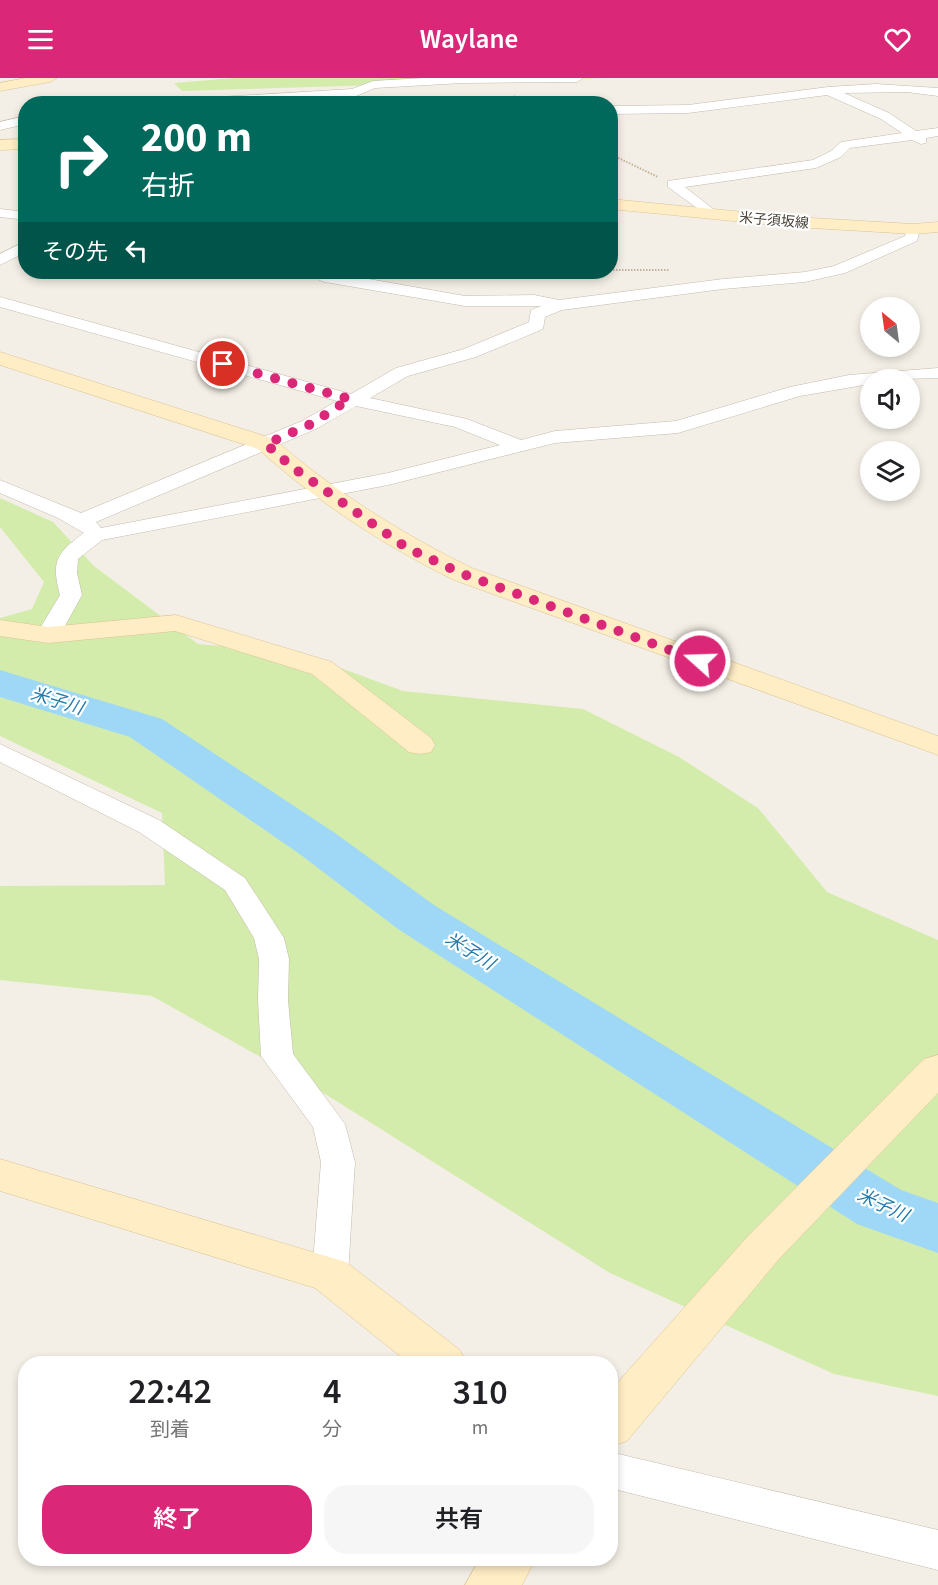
<!DOCTYPE html>
<html lang="ja">
<meta charset="utf-8">
<style>
:root{--surface:#fff;--page:#f6f6f6;--text:#202124;--muted:#757577;--accent:#db2777}
body{margin:0;font-family:"Source Sans 3","Noto Sans JP",sans-serif;background:var(--page);color:var(--text);height:100vh;display:flex;flex-direction:column;font-size:22px;white-space:nowrap}
*{box-sizing:border-box;margin:0}
p{font-size:20px;color:var(--muted)}
.icon{flex:none;width:33px;height:33px;fill:none;stroke:currentColor;stroke-width:2;stroke-linecap:round;stroke-linejoin:round}
.map{position:relative;flex:1;overflow:hidden}
.drawer{position:absolute;left:18px;top:1278px;width:600px;height:210px;display:flex;flex-direction:column;background:var(--surface);border-radius:24px;box-shadow:0 3px 9px #0003}
.drawer>*{flex:none}
.hud{position:absolute;left:18px;top:18px;width:600px;height:183px;border-radius:24px;box-shadow:0 3px 9px #0003;background:#00695c;color:#fff;overflow:hidden}
.needle{width:39px;rotate:331deg}
.tools{position:absolute;left:860px;top:219px;display:grid;gap:12px}
.tools a{display:grid;place-items:center;width:60px;height:60px;border-radius:50%;background:var(--surface);box-shadow:0 3px 9px #0003;font-size:30px}
.pin{position:absolute;display:grid;place-items:center;width:51px;height:51px;color:#fff;margin:-26px;border:3px solid #fff;border-radius:50%;box-shadow:0 2px 6px #0007}
.me{position:absolute;width:66px;margin:-33px;rotate:290deg;stroke-linejoin:round;filter:drop-shadow(0 0 4px #0008)}
.turn{display:flex;align-items:center;gap:21px;height:126px;padding:0 24px;font-size:27px}
.turn .icon{width:78px;height:78px;stroke-width:2.5}
.turn b{display:block;font-size:42px;line-height:51px}
.then{display:flex;align-items:center;height:57px;padding:0 24px;background:#0003;gap:12px;font-size:22px}
.eta{display:flex;justify-content:space-evenly;align-items:center;height:102px;text-align:center}
.eta b{font-size:36px;font-weight:600;line-height:42px}
.button{display:flex;gap:12px;margin-top:auto;padding:12px 24px}
.button a{flex:1;height:69px;border-radius:24px;background:var(--accent);color:#fff;font-size:24px;font-weight:600;line-height:69px;text-align:center}
.button a+a{background:var(--page);color:var(--text)}
header{display:flex;justify-content:space-between;align-items:center;height:78px;padding:0 24px;background:var(--accent);color:#fff;font-size:27px;font-weight:600}
.map>svg:first-child{display:block}
</style>
<header><svg class="icon" aria-label="menu" viewBox="0 0 24 24"><path d="M4 6h16M4 12h16M4 18h16"/></svg>Waylane<svg class="icon" aria-label="heart" viewBox="0 0 24 24"><path d="M12 20l-8-8c-3-5 5-10 8-4 3-6 11-1 8 4z"/></svg></header>
<div class="map">
<svg width="938" height="1507" viewBox="0 0 938 1507">
<rect width="100%" height="100%" fill="#f4efe6"/>
<!-- green -->
<g fill="#d3ecac">
<path d="M234,0H605L182,13L174,5Z"/>
<path d="M0,420L53,444L94,488L198,566L300,575L403,613L583,631L679,679L758,730L827,814L938,862V1318L834,1296L610,1195L314,1009L152,918L0,902V808L165,807L162,735L0,658V540L32,531L44,504L0,449Z"/>
</g>
<g fill="none" stroke-linecap="round" stroke-linejoin="round">
<!-- river -->
<path fill="#9ed8f6" fill-rule="evenodd" d="M0,592L162,641L335,755L434,827L901,1112L938,1125V1175L857,1146L398,851L301,777L130,659L0,619Z"/>
<defs>
<g id="street">
<path d="M424,0H583L577,4L463,5L375,10L354,19L240,26H163L169,22L352,11L373,3Z"/>
<path d="M876,6L938,10V18L907,14L844,15L889,35L916,53L938,50V58L926,60V65L921,66L912,62L850,70L841,79L816,90L685,109L717,134L719,137L712,141L668,109V103L813,82L831,73L841,64L902,55L881,41L827,17L688,35L610,36V28L688,27L828,9Z"/>
<path d="M26,38V46L0,52V44Z"/>
<path d="M0,131L26,134V142L0,139Z"/>
<path d="M913,147L920,151L917,163L845,195L805,204L723,211L562,232L545,239L543,251L476,279L408,298L370,320L467,341L521,362L555,353L676,343L790,309L849,297L938,290V300L870,302V306L800,318L678,355L555,365L388,407L102,462L78,481L77,495L82,517L60,557L56,562H40L36,557L60,517C51,484 56,475 84,455L58,440L0,415V402L81,435L302,343L337,323L0,229V219L351,316L396,290L464,271L529,244L531,232L541,228H465L325,204L319,202L313,194H329L465,218L534,217L559,222L723,201L805,194L834,188L905,158L908,148ZM356,328L455,349L500,367L388,395L101,450L96,444L316,351Z"/>
<path d="M26,163V174L0,187V176Z"/>
<path d="M0,666L159,742L245,800L284,860L289,881L288,922L293,976L345,1046L355,1084L348,1197L343,1207L330,1212L317,1207L312,1197L321,1084L313,1049L261,978L258,922L259,881L254,860L225,812L139,754L0,684Z"/>
<path d="M610,1374L938,1452V1492L610,1410Z"/>
</g>
<g id="secondary">
<path d="M26,0H57L50,4L0,13V5Z"/>
<path d="M26,61V71L0,72V62Z"/>
<path d="M610,121L795,139L913,146L938,144V154L913,156L795,149L610,131Z"/>
<path d="M0,274L274,361C334,413 402,456 472,490L938,658V677L454,502C383,467 316,423 258,371L0,287Z"/>
<path d="M176,537L332,584L431,660L435,667L431,674L420,676L409,674L312,596L175,553L48,565L0,558V542L48,549Z"/>
<path d="M938,977V1015L779,1181L627,1363L610,1369V1313L749,1157L924,981Z"/>
<path d="M0,1081L346,1184L460,1272L467,1286H410L315,1210L0,1113Z"/>
<path d="M480,1480H536L522,1507H465Z"/>
</g>
</defs>
<!-- street casing -->
<use href="#street" stroke="#c3b9ab" stroke-width="1"/>
<!-- secondary casing -->
<use href="#secondary" stroke="#dbc394" stroke-width="1"/>
<!-- path -->
<g stroke="#c3b198" stroke-width="2" stroke-dasharray="1.5 1.5" stroke-linecap="butt">
<path d="M514,18L521,26"/>
<path d="M610,76L658,99"/>
<path d="M610,192H670"/>
</g>
<!-- street -->
<use href="#street" fill="#fff" fill-rule="evenodd"/>
<!-- secondary -->
<use href="#secondary" fill="#ffedc5" fill-rule="evenodd"/>
</g>
<g fill="none" stroke-linecap="round" stroke-linejoin="round">
<!-- route -->
<path stroke="#db2777" stroke-width="10" stroke-dasharray="0 18" d="M223,286L350,321L309,347L266,366L292,389L407,470L463,496L700,583"/>
</g>
<g text-anchor="middle" stroke-width="4.5" stroke-linejoin="round" paint-order="stroke">
<!-- far-street labels -->
<g font-size="14" fill="#483f35" stroke="#fff">
<text transform="translate(774 142) rotate(5)" y="5">米子須坂線</text>
</g>
<!-- water labels -->
<g font-size="18" font-style="italic" fill="#247bab" stroke="#fff">
<text transform="translate(57 623) rotate(17)" y="6">米子川</text>
<text transform="translate(470 873) rotate(32)" y="6">米子川</text>
<text transform="translate(883 1127) rotate(25)" y="6">米子川</text>
</g>
</g>
</svg>
<div class="tools">
<a><svg class="needle" viewBox="-14 -14 28 28"><path d="M0-13l5 13h-10z" fill="#e53935"/><path d="M0 13l5-13h-10z" fill="#757577"/></svg></a>
<a><svg class="icon" aria-label="sound" viewBox="0 0 24 24"><path d="M4 9h4l5-4v14l-5-4H4zM17 9q2 3 0 6"/></svg></a>
<a><svg class="icon" aria-label="layers" viewBox="0 0 24 24"><path d="M12 4l9 5-9 5-9-5zM3 14l9 5 9-5"/></svg></a>
</div>
<div class="pin" style="left:223px;top:286px;background:#d93025"><svg class="icon" aria-label="arrive" viewBox="0 0 24 24"><path d="M6 21V4h12l-3 4 3 4H6"/></svg></div>
<svg class="me" style="left:700px;top:583px" viewBox="-20 -20 40 40"><circle r="17" fill="#db2777" stroke="#fff" stroke-width="3"/><path d="M0-11L8 9 0 5-8 9z" fill="#fff"/></svg>
<div class="hud">
<div class="turn"><svg class="icon" aria-label="right" viewBox="0 0 24 24"><path d="M7 20v-9h11M14 6l5 5-5 5"/></svg><div><b>200 m</b>右折</div></div>
<div class="then">その先<svg class="icon" aria-label="left" viewBox="0 0 24 24"><path d="M17 20v-9H6M10 6l-5 5 5 5"/></svg></div>
</div>
<section class="drawer">
<div class="eta">
<div><b>22:42</b><p>到着</p></div>
<div><b>4</b><p>分</p></div>
<div><b>310</b><p>m</p></div>
</div>
<div class="button"><a>終了</a><a>共有</a></div>
</section>
</div>
